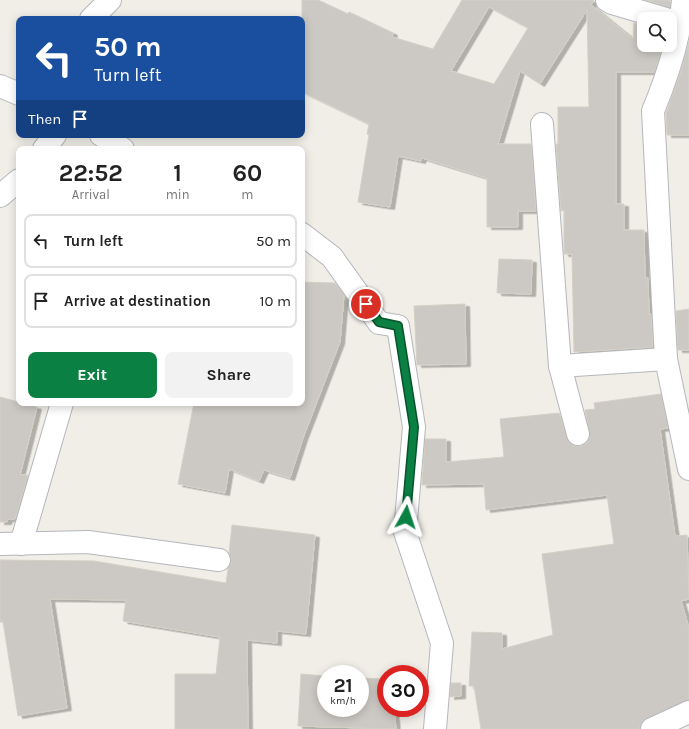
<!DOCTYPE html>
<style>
:root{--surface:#fff;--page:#f2f2f2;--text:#222;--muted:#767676;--line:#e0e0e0;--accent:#0b8043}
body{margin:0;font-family:Karla,sans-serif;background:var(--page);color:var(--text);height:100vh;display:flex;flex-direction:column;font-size:15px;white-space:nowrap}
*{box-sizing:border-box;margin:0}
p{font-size:13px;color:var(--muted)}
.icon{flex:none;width:22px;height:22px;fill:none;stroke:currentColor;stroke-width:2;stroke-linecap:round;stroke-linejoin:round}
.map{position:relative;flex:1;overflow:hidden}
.drawer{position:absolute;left:16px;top:146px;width:289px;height:260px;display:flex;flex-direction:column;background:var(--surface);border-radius:8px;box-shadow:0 2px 10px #0003}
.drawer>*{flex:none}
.banner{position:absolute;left:16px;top:16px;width:289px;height:122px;border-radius:8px;box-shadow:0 2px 10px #0003;background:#1a4fa0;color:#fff;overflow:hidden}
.controls{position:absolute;left:637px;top:12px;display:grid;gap:8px}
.controls a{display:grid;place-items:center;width:40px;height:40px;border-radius:8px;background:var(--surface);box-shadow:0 2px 10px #0003;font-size:20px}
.speed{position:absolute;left:317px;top:665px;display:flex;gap:8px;font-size:20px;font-weight:700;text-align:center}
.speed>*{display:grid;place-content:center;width:52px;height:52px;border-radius:50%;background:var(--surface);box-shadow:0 2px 10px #0003;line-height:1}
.speed small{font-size:10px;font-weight:400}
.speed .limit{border:6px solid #d22;background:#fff;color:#111}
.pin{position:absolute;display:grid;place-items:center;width:34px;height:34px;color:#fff;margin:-17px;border:2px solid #fff;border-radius:50%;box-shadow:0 1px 4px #0007}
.me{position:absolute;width:44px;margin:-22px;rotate:5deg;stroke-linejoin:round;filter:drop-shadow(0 0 3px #0008)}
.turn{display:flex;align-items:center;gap:14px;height:84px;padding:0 12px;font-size:18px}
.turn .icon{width:52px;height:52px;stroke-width:2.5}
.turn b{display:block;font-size:28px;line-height:34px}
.then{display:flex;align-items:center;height:38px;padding:0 12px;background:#0003;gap:8px;font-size:15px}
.eta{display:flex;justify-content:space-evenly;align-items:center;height:68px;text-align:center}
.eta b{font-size:24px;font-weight:700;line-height:28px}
.action{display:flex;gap:8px;margin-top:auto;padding:8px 12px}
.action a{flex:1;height:46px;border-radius:8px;background:var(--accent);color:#fff;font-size:16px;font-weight:700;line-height:46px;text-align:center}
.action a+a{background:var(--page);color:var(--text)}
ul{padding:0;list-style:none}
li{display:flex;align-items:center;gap:12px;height:54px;margin:0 8px 6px;padding:0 4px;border:2px solid var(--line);border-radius:8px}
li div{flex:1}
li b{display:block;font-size:15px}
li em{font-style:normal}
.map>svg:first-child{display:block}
</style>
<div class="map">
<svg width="689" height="729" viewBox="0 0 689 729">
<defs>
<filter id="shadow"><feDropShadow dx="4.5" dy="2.5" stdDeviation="0" flood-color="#0004"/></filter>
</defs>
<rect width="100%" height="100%" fill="#f0eee7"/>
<!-- building -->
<g fill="#ccc9c4" stroke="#d5d0c5" fill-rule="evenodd" filter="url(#shadow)">
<path d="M302,0H318L348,14L349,12L393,33L392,37L433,49L462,0H594L591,5L633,39L634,23L644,26V45H663L655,72H616V204H624V230H644L645,278H648L649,315L651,314L653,347L574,352L572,254H564V210L561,211L556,144H558V107H589L587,10L540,84L520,71L498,144H531L536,211H518V227H487V178L422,158L421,161L398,156L390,207L358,202L369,135L367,134L369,124L302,92ZM489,7L528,28L494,84L451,71Z"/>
<path d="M646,0H670V7Z"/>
<path d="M689,42V135H667L666,113L680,74Z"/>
<path d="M499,259L532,260L531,294L497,293Z"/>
<path d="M303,282L335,283L344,295L340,342L303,438L290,478L264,470L259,481L229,469L225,493L178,484L194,403H302Z"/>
<path d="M465,304L466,364L417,365L414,306Z"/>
<path d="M689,309V350H678L676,311Z"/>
<path d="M661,394L668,428L660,429L675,536L687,535L689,599L681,601L689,628V700L647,718L642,721L639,729H481L474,686H469L472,632L502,633V649L553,635L542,554L614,544L607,495L486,510L484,484L422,485L425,439H446V462L504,457L500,419L559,413L569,442L574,446H581L587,443L590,437L585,410L595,409L594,403Z"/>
<path d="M0,397L37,407L20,475H28L15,519H8L7,522H0Z"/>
<path d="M232,525L315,535L306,634L277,631V643L247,640L248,729H175V674H216L220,637L123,621L126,600L50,599L67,708L18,716L3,622H0V560L94,561L226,583L228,569L231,561L229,553Z"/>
<path d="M301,674L326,676V708H360V678L386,679V708H394L396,729L298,726Z"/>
<path d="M420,681H426L425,699L420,700Z"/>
<path d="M451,683H461V696L450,697Z"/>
</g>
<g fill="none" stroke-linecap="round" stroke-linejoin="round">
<defs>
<g id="street">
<path d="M607,0L612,3L666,19"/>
<path d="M683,0C680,39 668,75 653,111L666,359L689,469"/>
<path d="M91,19L110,0"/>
<path d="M0,86L19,94"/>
<path d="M542,124L560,366L578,434"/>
<path d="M101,135L123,149"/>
<path d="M44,149L55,135"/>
<path d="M0,196L19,180"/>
<path d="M302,234L332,257L379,323L398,326L414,427L405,532L442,643L435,729"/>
<path d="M560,366L666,359"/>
<path d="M0,544L88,542L219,560"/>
<path d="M21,544L62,403"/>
<path d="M652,729L689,712"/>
</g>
</defs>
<!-- street casing -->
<use href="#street" stroke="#b4b7bb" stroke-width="24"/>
<!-- street -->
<use href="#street" stroke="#fff" stroke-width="22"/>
</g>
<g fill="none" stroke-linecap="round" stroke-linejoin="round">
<defs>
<path id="route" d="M366,304L379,322L398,326L414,427L406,517"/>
</defs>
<!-- route casing -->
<use href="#route" stroke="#07532c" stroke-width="10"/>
<!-- route -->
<use href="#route" stroke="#0b8043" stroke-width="7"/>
</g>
</svg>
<div class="controls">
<a><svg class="icon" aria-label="search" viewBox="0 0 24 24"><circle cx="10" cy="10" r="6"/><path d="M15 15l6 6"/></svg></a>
</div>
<div class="speed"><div>21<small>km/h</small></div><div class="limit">30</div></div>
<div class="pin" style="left:366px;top:304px;background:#d93025"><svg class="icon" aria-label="arrive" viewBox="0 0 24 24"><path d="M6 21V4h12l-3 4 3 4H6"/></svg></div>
<svg class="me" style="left:406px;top:517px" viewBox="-20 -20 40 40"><path d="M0-17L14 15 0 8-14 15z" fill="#0b8043" stroke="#fff" stroke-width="4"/></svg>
<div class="banner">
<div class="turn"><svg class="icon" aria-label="left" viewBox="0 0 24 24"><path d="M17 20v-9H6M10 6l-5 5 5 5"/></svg><div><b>50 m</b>Turn left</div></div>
<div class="then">Then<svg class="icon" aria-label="arrive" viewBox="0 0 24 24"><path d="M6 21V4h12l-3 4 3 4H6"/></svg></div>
</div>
<section class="drawer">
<div class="eta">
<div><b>22:52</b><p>Arrival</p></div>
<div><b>1</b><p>min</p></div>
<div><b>60</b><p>m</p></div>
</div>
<ul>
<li><svg class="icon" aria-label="left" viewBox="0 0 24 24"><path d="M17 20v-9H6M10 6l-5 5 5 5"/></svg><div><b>Turn left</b></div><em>50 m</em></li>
<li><svg class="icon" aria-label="arrive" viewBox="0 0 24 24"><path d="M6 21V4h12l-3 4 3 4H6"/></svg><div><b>Arrive at destination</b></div><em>10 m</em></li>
</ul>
<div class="action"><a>Exit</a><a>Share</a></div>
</section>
</div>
